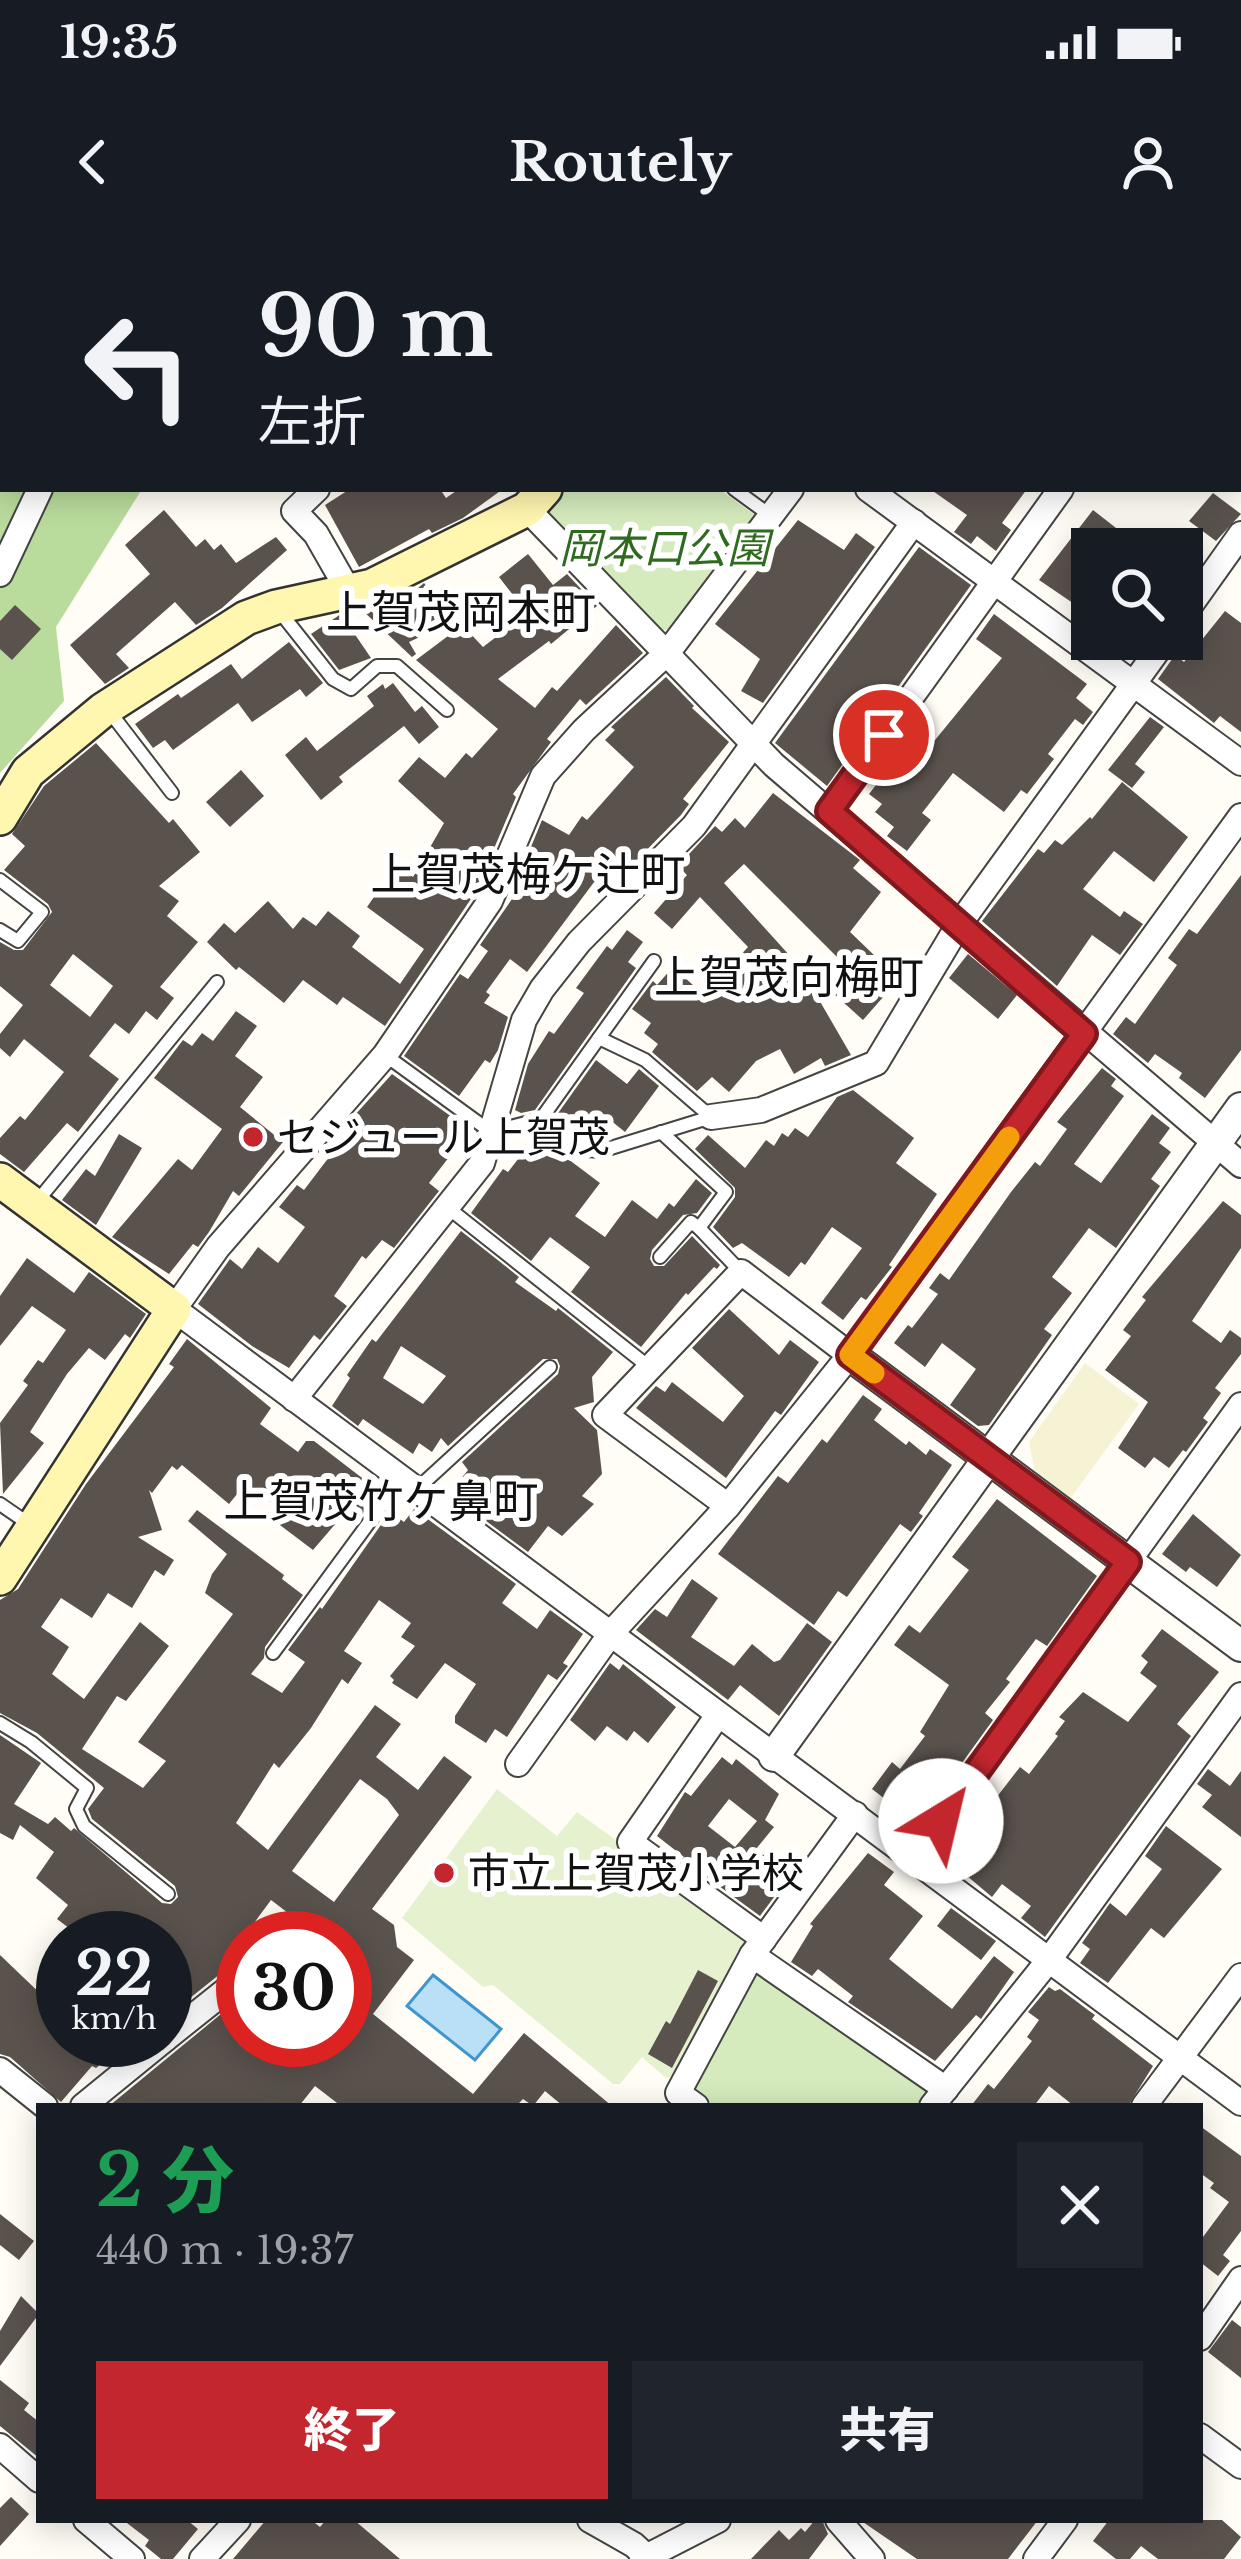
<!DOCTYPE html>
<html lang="ja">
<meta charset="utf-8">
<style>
:root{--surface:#171b24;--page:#20242c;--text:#f1f3f6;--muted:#9ea1a6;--accent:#c4262e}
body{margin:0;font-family:"Libre Baskerville","Noto Sans JP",serif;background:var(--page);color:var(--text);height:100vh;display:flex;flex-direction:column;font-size:45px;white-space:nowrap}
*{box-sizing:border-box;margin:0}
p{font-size:39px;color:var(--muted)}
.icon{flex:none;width:66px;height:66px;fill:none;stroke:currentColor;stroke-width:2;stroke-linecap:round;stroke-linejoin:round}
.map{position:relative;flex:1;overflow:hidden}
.sheet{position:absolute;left:36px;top:1863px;width:1167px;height:420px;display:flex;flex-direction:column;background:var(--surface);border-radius:0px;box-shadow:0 6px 30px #0003}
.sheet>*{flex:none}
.top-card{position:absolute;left:0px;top:0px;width:1242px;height:252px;box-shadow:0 6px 30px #0003;background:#171b24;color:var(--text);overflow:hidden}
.tools{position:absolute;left:1071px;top:288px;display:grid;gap:24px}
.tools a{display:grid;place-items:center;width:132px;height:132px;border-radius:0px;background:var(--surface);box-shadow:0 6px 30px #0003;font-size:60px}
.speed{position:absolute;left:36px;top:1671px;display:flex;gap:24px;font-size:60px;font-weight:700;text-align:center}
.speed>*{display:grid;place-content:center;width:156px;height:156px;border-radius:50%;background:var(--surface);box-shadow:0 6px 30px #0003;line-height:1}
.speed small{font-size:30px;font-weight:400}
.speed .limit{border:18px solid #d22;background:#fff;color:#111}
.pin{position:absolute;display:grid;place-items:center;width:102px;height:102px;color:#fff;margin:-51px;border:6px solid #fff;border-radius:50%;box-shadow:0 3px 12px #0007}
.me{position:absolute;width:132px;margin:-66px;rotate:36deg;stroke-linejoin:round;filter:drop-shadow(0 0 9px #0008)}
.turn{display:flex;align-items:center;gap:42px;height:252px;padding:0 60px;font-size:54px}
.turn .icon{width:156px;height:156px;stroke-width:2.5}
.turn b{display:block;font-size:84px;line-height:102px}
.round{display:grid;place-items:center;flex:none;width:126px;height:126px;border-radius:0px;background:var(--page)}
.head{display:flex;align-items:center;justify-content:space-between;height:204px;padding:0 60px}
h1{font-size:72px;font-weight:800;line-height:90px;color:#1e9e55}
.cta{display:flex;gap:24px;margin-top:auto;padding:24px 60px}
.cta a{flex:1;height:138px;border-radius:0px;background:var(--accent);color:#fff;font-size:48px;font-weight:800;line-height:138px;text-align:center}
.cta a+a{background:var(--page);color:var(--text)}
.status{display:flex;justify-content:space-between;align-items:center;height:84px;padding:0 60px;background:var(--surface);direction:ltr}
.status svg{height:33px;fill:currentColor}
header{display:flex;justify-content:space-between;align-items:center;height:156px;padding:0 60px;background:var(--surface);font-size:54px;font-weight:800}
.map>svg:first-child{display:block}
</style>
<div class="status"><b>19:35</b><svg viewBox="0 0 49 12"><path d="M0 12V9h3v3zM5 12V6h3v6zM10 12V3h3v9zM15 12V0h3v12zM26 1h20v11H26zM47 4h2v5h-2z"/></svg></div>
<header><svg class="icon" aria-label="back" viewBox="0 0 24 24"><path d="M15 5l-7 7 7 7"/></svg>Routely<svg class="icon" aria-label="person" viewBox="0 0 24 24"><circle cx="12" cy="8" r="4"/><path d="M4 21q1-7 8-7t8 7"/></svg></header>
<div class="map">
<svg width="1241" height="2319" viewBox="0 0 1241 2319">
<rect width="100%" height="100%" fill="#fffdf5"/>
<!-- farmland -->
<path fill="#f6f3d4" d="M1085,1123L1139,1164L1070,1259L1035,1231L1029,1202Z"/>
<!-- green -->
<g fill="#d5ebbd">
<path d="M554,249H719L759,278L678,386L661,391L539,264Z"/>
<path d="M756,1729L931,1848L917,1866H716L692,1851Z"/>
</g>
<!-- forest -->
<path fill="#b9dc9c" d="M0,0L72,3H3V249H142L56,387L64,461L0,533Z"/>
<!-- pitch -->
<path fill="#e6f2cf" d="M497,1549L557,1596L577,1572L747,1694L750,1706L679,1835L666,1838L642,1817L620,1844H613L493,1745L483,1747L402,1678Z"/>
<!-- water -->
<path fill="#b9e0f7" stroke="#3f96cf" stroke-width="3" d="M433,1735L501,1789L475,1820L407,1766Z"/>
<!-- building -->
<g fill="#5a524d" fill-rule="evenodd">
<path d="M350,249H440L446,258L459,249H503L463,278L432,293L429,289L359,327L325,265Z"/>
<path d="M930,249H1027L1002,283L1011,290L996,311L977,296L971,304L954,292L967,275Z"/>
<path d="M1213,253L1241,274L1216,301L1189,281Z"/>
<path d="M164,270L196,307L205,299L214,310L221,304L236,323L276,297L287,310L222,368L196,385L175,362L116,414L129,428L105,444L70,405L150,334L125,305Z"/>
<path d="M1093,270L1143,309H1112L1092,294V376L1039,340Z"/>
<path d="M798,280L844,310L856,293L875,307L763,463L741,451L760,419L715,384Z"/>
<path d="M919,307L971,345L827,546L775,503Z"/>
<path d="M528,314L553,345L567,334L597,366L551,404L549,401L498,439L535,468L552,447L557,451L616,385L643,413L586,465L580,459L547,499L551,502L513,554L516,557L475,653L385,786L343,757L337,765L303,740L284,763L239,727L236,730L207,702L224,683L235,693L268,661L293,689L303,677L316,686L328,671L360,696L352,707L400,744L424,709L367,667L396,625L413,637L444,583L398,541L419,517L445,538L466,513L472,518L498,489L416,420L460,387L463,392L466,389L483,407L527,373L499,337Z"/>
<path d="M424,343L454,381L409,402L416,414L412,417L362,370L386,362L391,371Z"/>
<path d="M15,365L41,389L12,420L0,409V381Z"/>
<path d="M1225,371L1241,383V492L1220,476L1214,483L1158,439L1175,415L1184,422Z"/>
<path d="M341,374L371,418L339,430L311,394Z"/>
<path d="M994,374L1087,444L1076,458L1093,472L1083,485L1075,479L1048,514L1054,519L1027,554L1021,550L1004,572L953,533L922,573L931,580L907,611L887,596L894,587L875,572L882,564L869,554L886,532L900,543L1002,418L976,399Z"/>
<path d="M289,402L323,443L306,457L300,449L252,482L238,463L173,510L165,500L153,508L135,484L178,454L181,458L231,424L242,439Z"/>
<path d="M666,437L694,466L692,468L729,502L683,559L689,564L681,575L626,631L612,618L527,732L510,719L486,752L490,755L484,763L508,777L498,810L490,823L485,820L459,856L404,816L460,734L468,739L488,711L480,705L535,626L526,619L542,580L569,595L582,576L587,580L634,527L605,500L615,490L611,487Z"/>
<path d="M393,443L415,472L422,466L439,487L419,504L404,486L339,537L343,542L321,560L285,515L306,497L317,511L374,466L367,456L383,444L385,449Z"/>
<path d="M1150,477L1164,487L1135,524L1145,532L1132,548L1108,530Z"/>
<path d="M96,503L169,583L173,579L200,612L159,646L179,661L167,676L198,702L160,747L174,758L157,780L146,771L129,794L115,783L89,816L119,839L78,892L67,883L24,932L0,914V898L20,876L25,880L64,832L24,799L10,817L0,808V794L23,765L0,746V702L14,710H23L52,672L48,664L4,630L25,606L12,594L44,546ZM73,714L113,746L90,777L50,745Z"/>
<path d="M241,530L264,556L230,587L206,562Z"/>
<path d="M1122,542L1188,597L1154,642L1114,611L1083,649L1120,677L1124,671L1143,684L1120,715L1092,695L1057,746L982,681L1038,609L1044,613L1055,600L1062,605L1090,577L1092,579Z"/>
<path d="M773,553L860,620L853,628L881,652L850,692L899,739L863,780L823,744L847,727L744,624L724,643L800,727L851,815L825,826L821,818L794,834L780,809L756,821L729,852L712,837L697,851L652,812L658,804L644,793L651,783L632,769L653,741L657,745L673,727L704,755L748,707L700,657L672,689L654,673L687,635L678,626L715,586L722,592L735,578L745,588Z"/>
<path d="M1241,635V810L1205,858L1179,838L1182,833L1155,814L1148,823L1113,794L1126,777L1135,784L1177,725L1168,718L1189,689L1197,694Z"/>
<path d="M627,690L643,702L628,722L636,728L535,870L521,873L515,870L528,824L549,791L554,794L584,753L576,748L607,706L612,710Z"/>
<path d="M968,714L1017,755L998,779L949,738Z"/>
<path d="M236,771L257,786L235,816L263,837L240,867L283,902L239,956L233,951L209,992L198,1007L193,1004L169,1034L112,997L178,919L192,930L222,889L154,838L183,800L192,806L202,793L213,801Z"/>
<path d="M596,820L627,844L639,829L659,846L625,892L599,871L582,894L556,876Z"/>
<path d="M1102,828L1116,839L1111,846L1124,856L1074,924L1101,943L1152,874L1170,888L1159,903L1171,912L1151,939L1160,946L1116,1008L1089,988L1052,1037L1072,1053L1044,1089L1052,1095L989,1185L978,1186L950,1165L976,1129L942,1103L925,1127L894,1103L908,1085L912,1088L938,1054L929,1048L940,1033L949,1040L1011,952L1035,922L1040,926L1067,889L1057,882Z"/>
<path d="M392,834L470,890L429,943L439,951L394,1008L382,1000L366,1019L362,1016L334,1056L347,1066L320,1100L314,1095L289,1128L252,1106L198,1064L230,1019L242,1029L258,1007L278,1023L305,987L279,967L297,945L304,950L358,879L354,876Z"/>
<path d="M853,850L914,898L896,923L937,954L889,1025L892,1027L866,1060L861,1057L843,1080L821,1063L862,1008L832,987L805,1025L801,1022L789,1037L742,1003L733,1008L713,987L735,957V948L695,909L708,895L745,928L766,900L774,906L782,893L788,897L795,888L808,897L837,857Z"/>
<path d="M540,891L569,910L564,916L600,943L575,976L605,997L632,960L657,979L669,963L674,967L696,939L712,953L697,973L683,975L652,1010L650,1019L654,1026H664L692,996L720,1025L717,1029L714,1027L688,1055L686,1053L641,1107L571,1052L590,1027L550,997L531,1021L471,973L503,929L508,932Z"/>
<path d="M119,894L142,908L96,985L62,960L86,929L95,936Z"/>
<path d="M1223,961L1241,975V1008L1192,1081L1221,1103L1230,1090L1241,1098V1114L1215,1148L1221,1153L1203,1178L1208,1182L1186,1212L1183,1210L1169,1228L1154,1217L1145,1228L1118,1208L1148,1162L1105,1130L1131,1096L1123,1090L1146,1060L1142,1057Z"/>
<path d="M461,991L519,1037L515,1042L556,1071L558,1068L613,1112L592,1137L594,1162L574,1168L597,1190L602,1234L582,1256L594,1264L562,1296L548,1286L528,1312L455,1258L458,1255L452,1250L468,1230L462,1222L558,1134L560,1126L557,1119H543L448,1206L441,1198L432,1212L419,1203L413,1214L363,1179L358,1186L332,1166L350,1138L347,1135L372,1099L376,1102ZM401,1106L446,1136L423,1164L383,1138Z"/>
<path d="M27,1018L74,1053L89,1032L146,1074L130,1098L125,1094L105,1120L89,1108L67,1134L30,1192L44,1203L3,1254L0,1183L28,1145L23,1141L38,1120L43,1123L66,1090L32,1066L0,1106V1056Z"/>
<path d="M729,1069L779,1115L790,1100L819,1122L781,1175L775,1171L726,1238L636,1168L656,1146L665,1152L672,1142L723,1182L744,1156L692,1108Z"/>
<path d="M187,1099L271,1168L260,1184L298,1212L306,1201H314L379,1251L355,1284L343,1275L313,1310L268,1276L276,1266L246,1243L229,1264L182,1225L177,1230L172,1226L152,1253L149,1250L162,1290L138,1297L174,1320L164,1336L155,1330L132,1368L108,1353L92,1378L61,1358L41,1387L69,1407L52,1434L84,1459L140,1382L169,1406L126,1461L117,1456L82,1509L143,1548L166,1521L138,1502L233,1374L205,1353L212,1334L227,1314L188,1281L197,1270L284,1335L282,1339L303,1355L265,1407L264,1418L251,1434L282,1453L305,1422L288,1410L320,1367L322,1369L390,1272L404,1282L414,1269L516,1344L502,1363L537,1389L550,1370L583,1394L563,1423L568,1426L557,1440L548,1434L507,1497L495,1489L486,1503L455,1483V1476L476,1444L445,1423L417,1459L392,1443L394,1440L390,1436L415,1406L401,1397L411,1383L379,1360L344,1411L362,1423L348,1444L342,1439L311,1488L279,1528L274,1523L236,1583L268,1610L375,1465L401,1484L376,1517L418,1550L444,1516L472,1537L372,1669L394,1685L397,1707L414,1720L373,1774L473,1854L524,1793L612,1866H563L545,1851L533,1866L523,1859L516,1866H341L315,1846L299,1866H109L243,1756V1800H345V1698H321L271,1660L229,1717L243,1732V1740L234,1732L220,1734L165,1778V1698H82L57,1679L68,1665L36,1638L54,1612L20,1585L13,1600L0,1593V1495L41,1523L14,1564L48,1584L55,1577L71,1591L74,1588L162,1663L171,1664L178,1657L175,1646L92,1579L88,1569L104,1548L37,1493L0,1473V1360L18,1349L86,1244L174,1127L169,1124ZM360,1539L387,1559L399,1575L334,1662L292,1631Z"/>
<path d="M863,1155L882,1169L874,1180L906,1205L909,1201L926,1215L930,1209L952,1225L919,1273L923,1276L911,1292L900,1284L847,1357L838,1351L814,1385L718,1314L778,1236L788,1243L822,1199L827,1203Z"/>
<path d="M997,1259L1097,1336L1047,1406L1036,1399L1006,1439L1010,1442L985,1473L993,1480L912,1592L888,1573L894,1566L872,1549L892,1522L900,1529L925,1496L920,1492L949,1445L894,1405L909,1385L920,1393L969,1330L952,1317Z"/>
<path d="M1193,1274L1241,1315L1217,1347L1190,1327L1186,1332L1162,1314Z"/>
<path d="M692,1339L718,1358L691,1397L734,1426L752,1404L774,1422L780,1420L807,1383L832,1402L779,1476L740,1445L728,1460L636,1390L655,1369L667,1377Z"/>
<path d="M1162,1389L1219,1432L1177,1484L1191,1496L1045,1697L1021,1678L1031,1666L1002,1644L992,1657L954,1625L964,1612L952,1602L981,1560L989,1567L1020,1527L1029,1534L1058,1496L1055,1494L1065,1481L1059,1477L1083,1452L1128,1482L1157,1446L1140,1433L1148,1422L1141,1416Z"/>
<path d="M610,1423L619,1430L623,1424L676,1467L648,1503L634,1491L627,1501L607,1486L595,1501L570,1480Z"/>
<path d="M722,1517L732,1525L736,1519L779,1554L765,1580L774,1587L756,1609L776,1625L773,1629L786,1641L760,1676L682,1619L684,1617L657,1596L685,1552L691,1556ZM729,1559L757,1581L735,1607L708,1586Z"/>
<path d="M1208,1529L1230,1546L1241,1531V1597L1202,1567L1212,1555L1197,1544Z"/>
<path d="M1166,1586L1222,1629L1164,1698L1151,1688L1108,1743L1080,1723L1090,1709L1082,1703L1110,1663L1126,1676L1162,1629L1145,1616Z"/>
<path d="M868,1613L894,1632L884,1645L923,1676L889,1719L915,1740L952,1769L994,1716L1014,1732L981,1779L976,1775L935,1821L848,1762L853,1756L818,1729L812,1736L791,1722L813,1686L810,1684Z"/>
<path d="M951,1668L996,1701L981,1720L937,1686Z"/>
<path d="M0,1715L47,1760L63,1745V1800H130L96,1828L92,1826L61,1862L10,1817L0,1814Z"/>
<path d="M698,1730L718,1741L672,1828L648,1814L666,1781L670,1784Z"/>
<path d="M1049,1747L1055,1751L1060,1749L1088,1770L1095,1775L1092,1779L1153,1826L1128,1866H1074L1049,1846L1034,1866H971L988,1844L994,1849L1032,1801L1027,1797L1039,1780L1028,1772Z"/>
<path d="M1200,1886L1241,1916V1991L1223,2015L1230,2021L1218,2036L1200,2022V2001L1229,1962L1210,1948L1214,1943L1200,1933Z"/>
<path d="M0,1974L34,2001L19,2020L0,2005Z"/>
<path d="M21,2056L39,2074L0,2126V2091Z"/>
<path d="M1232,2080L1241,2087V2138L1208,2112Z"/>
<path d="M0,2140L29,2163L24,2170L39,2182V2218L0,2186Z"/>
<path d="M11,2257L29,2274L0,2306V2268Z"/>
<path d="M123,2280H187L198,2289L173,2319H161L145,2306L149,2300Z"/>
<path d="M266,2280H311L320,2287L326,2280H354L400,2319H233Z"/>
<path d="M815,2280H822L828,2294L809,2319H751L779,2290L789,2300L801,2288L805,2292Z"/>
<path d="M860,2280H1038L1008,2319H917Z"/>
<path d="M1109,2280H1222L1241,2297L1224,2319H1158L1141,2306L1130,2319H1116L1093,2301Z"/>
</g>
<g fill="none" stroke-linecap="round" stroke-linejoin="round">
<defs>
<g id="service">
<path d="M110,0L135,3"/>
<path d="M594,0L596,3"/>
<path d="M265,3L269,0"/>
<path d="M502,3L505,0"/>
<path d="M734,249L771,276"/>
<path d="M280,372L333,439L351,449L377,426H397L447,470"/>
<path d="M104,471L116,480L172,553"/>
<path d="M0,640L42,672L18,701L0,690"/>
<path d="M599,798L645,820L711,877"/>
<path d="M385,815L491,892L541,879L587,910L601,911L711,877"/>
<path d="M541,879L654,721"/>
<path d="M661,892L726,952L699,988L741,1032"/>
<path d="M35,964L217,742"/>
<path d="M447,967L649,1127"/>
<path d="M660,1017L691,982L699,988"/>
<path d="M417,1249L550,1127"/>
<path d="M0,1264L29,1284"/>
<path d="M273,1413L401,1239"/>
<path d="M0,1483L31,1502L87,1548L76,1569L84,1586L168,1654"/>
</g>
<g id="minor">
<path d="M324,0L326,3"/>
<path d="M110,3V0"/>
<path d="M317,249L294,271L316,294L348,350"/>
<path d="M791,249L668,412L584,490L543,536L490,661L385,815L218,1007L174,1069L1241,1863"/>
<path d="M868,249L1241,523"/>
<path d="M527,269L774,525L1241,925"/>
<path d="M0,334L40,249"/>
<path d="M1182,377L1241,294"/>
<path d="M829,571L1061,249"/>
<path d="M711,877L761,870L876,823L958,686L1166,399"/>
<path d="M294,1159L482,923L524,780L542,749L579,702L694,586L914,282"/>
<path d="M728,1266L605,1175L741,1032L850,1115"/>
<path d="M718,1475L630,1602L764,1699"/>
<path d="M518,1524L612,1392L728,1266L850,1115L1241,576"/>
<path d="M914,1618L1241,1165"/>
<path d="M752,1715L946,1849"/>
<path d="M165,1799L229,1748"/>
<path d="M0,1830L45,1866"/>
<path d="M83,1866L164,1800"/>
<path d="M696,1866L678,1853L752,1715L855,1574"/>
<path d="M932,1866L1049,1720L1241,1455"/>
<path d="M1144,1866L1241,1736"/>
<path d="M1200,2098L1241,2039"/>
<path d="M1200,2196L1241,2226"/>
<path d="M0,2206L39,2240"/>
<path d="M86,2280L132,2319"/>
<path d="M590,2280L634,2305L649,2319"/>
<path d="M838,2280L872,2319"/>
<path d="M202,2319L238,2280"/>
<path d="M642,2319L718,2280"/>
<path d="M1036,2319L1065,2280"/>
</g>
<g id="tertiary">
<path d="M1166,0L1170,3"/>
<path d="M1239,54L1241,55"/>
<path d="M850,1115L1241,1406"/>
<path d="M774,1516L1241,868"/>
</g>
<g id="secondary">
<path d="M999,3L1008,0"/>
<path d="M0,578L28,532L103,470L246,378L276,367L372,346L527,269L545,249"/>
<path d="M0,940L174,1069L0,1338"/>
</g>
</defs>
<!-- service casing -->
<use href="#service" stroke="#444" stroke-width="16"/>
<!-- minor casing -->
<use href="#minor" stroke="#444" stroke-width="28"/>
<!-- tertiary casing -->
<use href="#tertiary" stroke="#444" stroke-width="34"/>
<!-- secondary casing -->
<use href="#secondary" stroke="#333" stroke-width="38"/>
<!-- service -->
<use href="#service" stroke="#fff" stroke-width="12"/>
<!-- minor -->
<use href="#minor" stroke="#fff" stroke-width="24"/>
<!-- tertiary -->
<use href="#tertiary" stroke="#fff" stroke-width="30"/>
<!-- secondary -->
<use href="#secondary" stroke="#fff6b0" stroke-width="33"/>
</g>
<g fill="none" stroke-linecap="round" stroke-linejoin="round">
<defs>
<path id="route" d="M884,495L829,571L1084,794L850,1115L1128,1322L941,1581"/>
</defs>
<!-- route casing -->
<use href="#route" stroke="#7f191e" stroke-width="30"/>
<!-- route -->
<use href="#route" stroke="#c4262e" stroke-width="21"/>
<!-- slow -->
<path stroke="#f59e0b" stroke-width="21" d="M874,1133L850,1115L1009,897"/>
</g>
<!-- markers -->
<g fill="#c4262e" stroke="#fff" stroke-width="4.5">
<circle cx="253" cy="897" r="12"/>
<circle cx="444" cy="1633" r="12"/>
</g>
<g text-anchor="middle" stroke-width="12" stroke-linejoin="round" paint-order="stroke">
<!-- park labels -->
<g font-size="42" font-style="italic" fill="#2f6b1f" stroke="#fff">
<text x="664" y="323">岡本口公園</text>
</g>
<!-- poi labels -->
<g font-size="42" fill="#111" stroke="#fff" text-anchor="start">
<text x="277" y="912">セジュール上賀茂</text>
<text x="468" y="1648">市立上賀茂小学校</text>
</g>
<!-- neighbourhood labels -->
<g font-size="45" fill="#111" stroke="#fff">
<text x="461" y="388">上賀茂岡本町</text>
<text x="528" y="650">上賀茂梅ケ辻町</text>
<text x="789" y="753">上賀茂向梅町</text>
<text x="381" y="1277">上賀茂竹ケ鼻町</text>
</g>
</g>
</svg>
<div class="tools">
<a><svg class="icon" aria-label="search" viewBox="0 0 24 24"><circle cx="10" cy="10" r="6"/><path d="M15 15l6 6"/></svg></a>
</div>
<div class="speed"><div>22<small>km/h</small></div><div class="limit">30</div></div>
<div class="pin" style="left:884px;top:495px;background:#d93025"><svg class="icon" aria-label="arrive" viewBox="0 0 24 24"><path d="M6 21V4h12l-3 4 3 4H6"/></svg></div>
<svg class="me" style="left:941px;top:1581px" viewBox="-20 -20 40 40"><circle r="19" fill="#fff"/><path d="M0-13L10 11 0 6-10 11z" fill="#c4262e"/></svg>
<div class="top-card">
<div class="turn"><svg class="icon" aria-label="left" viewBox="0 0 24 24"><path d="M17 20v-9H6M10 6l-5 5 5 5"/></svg><div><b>90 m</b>左折</div></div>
</div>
<section class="sheet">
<div class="head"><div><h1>2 分</h1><p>440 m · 19:37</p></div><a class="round"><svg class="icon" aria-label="close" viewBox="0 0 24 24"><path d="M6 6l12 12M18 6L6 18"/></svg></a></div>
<div class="cta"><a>終了</a><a>共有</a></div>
</section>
</div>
